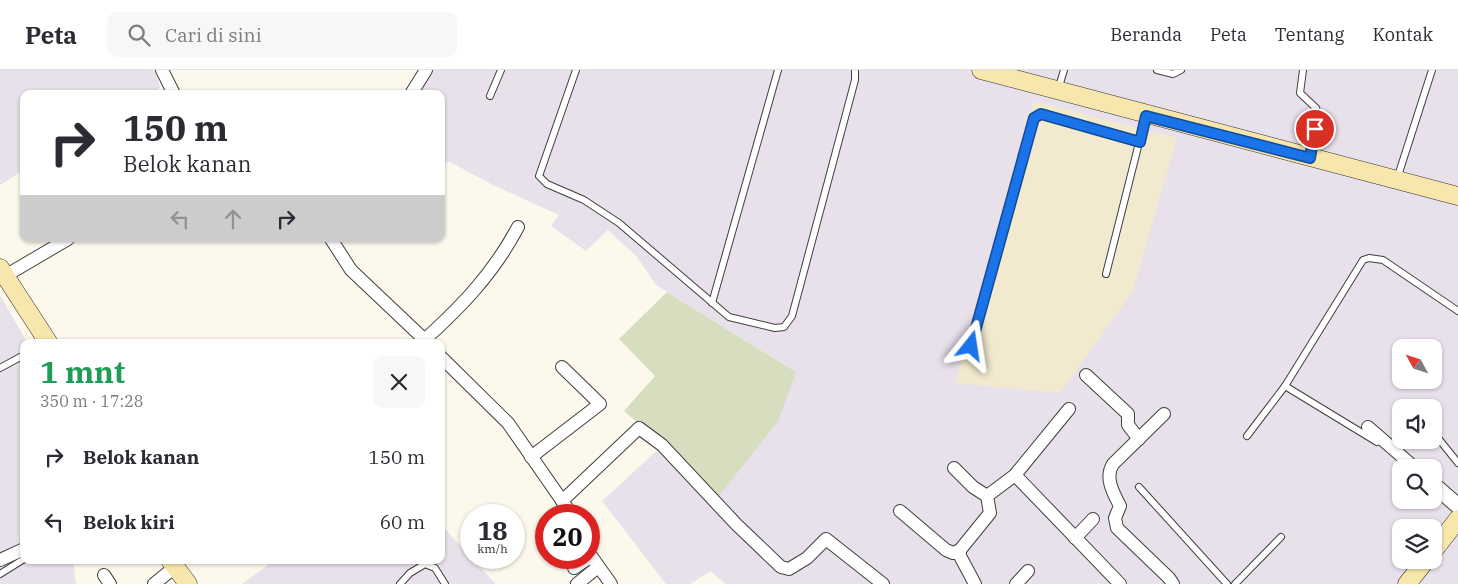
<!DOCTYPE html>
<html lang="id">
<meta charset="utf-8">
<style>
:root{--surface:#fff;--page:#f7f7f7;--text:#2b2b33;--muted:#7c7c81;--line:#e1e1e2}
body{margin:0;font-family:"IBM Plex Serif",serif;background:var(--page);color:var(--text);height:100vh;display:flex;flex-direction:column;font-size:19px;white-space:nowrap}
*{box-sizing:border-box;margin:0}
p{font-size:16px;color:var(--muted)}
.icon{flex:none;width:28px;height:28px;fill:none;stroke:currentColor;stroke-width:2;stroke-linecap:round;stroke-linejoin:round}
.map{position:relative;flex:1;overflow:hidden}
.side{position:absolute;left:20px;top:269px;width:425px;height:225px;display:flex;flex-direction:column;background:var(--surface);border-radius:10px;box-shadow:0 1px 4px #0004}
.side>*{flex:none}
.guide{position:absolute;left:20px;top:20px;width:425px;height:152px;border-radius:10px;box-shadow:0 1px 4px #0004;background:#fff;color:var(--text);overflow:hidden}
.needle{width:32px;rotate:310deg}
.tools{position:absolute;left:1392px;top:269px;display:grid;gap:10px}
.tools a{display:grid;place-items:center;width:50px;height:50px;border-radius:10px;background:var(--surface);box-shadow:0 1px 4px #0004;font-size:25px}
.speed{position:absolute;left:460px;top:434px;display:flex;gap:10px;font-size:25px;font-weight:700;text-align:center}
.speed>*{display:grid;place-content:center;width:65px;height:65px;border-radius:50%;background:var(--surface);box-shadow:0 1px 4px #0004;line-height:1}
.speed small{font-size:12px;font-weight:400}
.speed .limit{border:8px solid #d22;background:#fff;color:#111}
.pin{position:absolute;display:grid;place-items:center;width:42px;height:42px;color:#fff;margin:-21px;border:2px solid #fff;border-radius:50%;box-shadow:0 1px 5px #0007}
.me{position:absolute;width:55px;margin:-28px;rotate:15deg;stroke-linejoin:round;filter:drop-shadow(0 0 4px #0008)}
.turn{display:flex;align-items:center;gap:18px;height:105px;padding:0 20px;font-size:22px}
.turn .icon{width:65px;height:65px;stroke-width:2.5}
.turn b{display:block;font-size:35px;line-height:42px}
.lanes{display:flex;align-items:center;height:48px;padding:0 20px;background:#0003;justify-content:center;gap:25px;direction:ltr}
.lanes .off{opacity:.35}
.round{display:grid;place-items:center;flex:none;width:52px;height:52px;border-radius:10px;background:var(--page)}
.overview{display:flex;align-items:center;justify-content:space-between;height:85px;padding:0 20px}
h1{font-size:30px;font-weight:700;line-height:38px;color:#1e9e55}
ul{padding:0;list-style:none}
li{display:flex;align-items:center;gap:15px;height:65px;padding:0 20px}
li div{flex:1}
li b{display:block;font-size:19px}
li em{font-style:normal}
header{display:flex;align-items:center;gap:30px;box-sizing:border-box;height:70px;padding:0 25px;background:var(--surface);border-bottom:1px solid var(--line)}
header strong{font-size:24px}
nav{display:flex;gap:28px;margin-inline-start:auto;font-size:18px}
.search{width:350px;height:45px;background:var(--page);display:flex;align-items:center;gap:12px;box-sizing:border-box;padding:0 18px;border-radius:10px;color:var(--muted);font-size:19px}
.map>svg:first-child{display:block}
</style>
<header>
<strong>Peta</strong>
<div class="search"><svg class="icon" aria-label="search" viewBox="0 0 24 24"><circle cx="10" cy="10" r="6"/><path d="M15 15l6 6"/></svg>Cari di sini</div>
<nav><a>Beranda</a><a>Peta</a><a>Tentang</a><a>Kontak</a></nav>
</header>
<div class="map">
<svg width="1458" height="514" viewBox="0 0 1458 514">
<rect width="100%" height="100%" fill="#fdf8ec"/>
<!-- industrial -->
<g fill="#e8e0ea" fill-rule="evenodd">
<path d="M0,0H155L160,18L150,24H24V100L0,115Z"/>
<path d="M427,0H1458V514H725L711,501L690,514H666L602,431L663,375L796,302L656,215L637,187L608,160L586,181L551,156L559,145L493,115L448,91L441,98V24H413ZM1401,278H1434V310H1401ZM1401,338H1434V370H1401ZM1401,398H1434V430H1401ZM1401,458H1434V490H1401Z"/>
<path d="M0,225L27,272H24V490H73L76,514H0Z"/>
<path d="M441,455L496,514H242L275,490H441Z"/>
</g>
<!-- farmland -->
<path fill="#f1eace" d="M1034,31L1177,68L1133,221L1060,323L955,313Z"/>
<!-- cemetery -->
<path fill="#d7ddbf" d="M667,222L796,302L778,351L716,430L663,375L624,341L655,306L619,269Z"/>
<g fill="none" stroke-linecap="round" stroke-linejoin="round">
<defs>
<g id="lane">
<path d="M576,0L539,106L547,114L584,130L619,153L729,247L775,258L784,257L792,246L855,10V0"/>
<path d="M1157,0L1173,4L1181,0"/>
<path d="M1303,0L1300,23L1316,38L1318,44L1311,85"/>
<path d="M1058,20L1064,0"/>
<path d="M490,26L501,0"/>
<path d="M1397,109L1432,0"/>
<path d="M1106,204L1146,45"/>
<path d="M712,233L778,0"/>
<path d="M971,276L1034,48L1041,44L1140,72"/>
<path d="M0,298L24,285"/>
<path d="M1285,316L1377,372"/>
<path d="M1434,363L1458,393"/>
<path d="M1247,366L1285,316L1363,190L1369,188L1383,190L1458,241"/>
<path d="M1139,417L1227,514"/>
<path d="M1434,421L1458,442"/>
<path d="M0,504L24,489"/>
<path d="M400,514L410,503L425,494L435,498L445,514"/>
<path d="M1235,514L1281,467"/>
</g>
<g id="street">
<path d="M162,0L174,24"/>
<path d="M411,24L426,0"/>
<path d="M331,169L351,200L427,272"/>
<path d="M5,206L68,169"/>
<path d="M422,272C461,237 493,204 518,157"/>
<path d="M441,287L508,353L572,445"/>
<path d="M1086,305L1128,344V355L1139,369"/>
<path d="M1164,344L1113,394C1104,408 1114,424 1120,436L1115,448L1117,458L1169,508L1173,514"/>
<path d="M1368,357L1415,398"/>
<path d="M531,387L600,334L562,297"/>
<path d="M954,398L973,417L987,426"/>
<path d="M1015,405L1120,514"/>
<path d="M1434,413L1458,434"/>
<path d="M562,431L639,358L662,375L736,454L781,497L789,499L807,488L826,469L883,514"/>
<path d="M900,441L946,480L953,483L960,480"/>
<path d="M1075,468L1093,449"/>
<path d="M589,483L611,514"/>
<path d="M0,490L24,479"/>
<path d="M574,498L590,487"/>
<path d="M104,505L110,514"/>
<path d="M154,514L175,497"/>
<path d="M577,514L598,497"/>
<path d="M975,514L960,486V480L990,443L987,426L1015,405L1069,339"/>
<path d="M1016,514L1028,501"/>
</g>
<g id="secondary">
<path d="M981,0L1458,126"/>
<path d="M0,198L48,272"/>
<path d="M1434,480L1458,449"/>
<path d="M170,490L188,514"/>
<path d="M1407,514L1426,490"/>
</g>
</defs>
<!-- lane casing -->
<use href="#lane" stroke="#3f3f3f" stroke-width="8"/>
<!-- street casing -->
<use href="#street" stroke="#3f3f3f" stroke-width="14"/>
<!-- secondary casing -->
<use href="#secondary" stroke="#2e2e2e" stroke-width="19"/>
<!-- lane -->
<use href="#lane" stroke="#fff" stroke-width="6"/>
<!-- street -->
<use href="#street" stroke="#fff" stroke-width="12"/>
<!-- secondary -->
<use href="#secondary" stroke="#f8e7ac" stroke-width="18"/>
</g>
<g fill="none" stroke-linecap="round" stroke-linejoin="round">
<defs>
<path id="route" d="M971,276L1034,48L1041,44L1140,72L1146,46L1310,88L1315,59"/>
</defs>
<!-- route casing -->
<use href="#route" stroke="#114b97" stroke-width="12"/>
<!-- route -->
<use href="#route" stroke="#1a73e8" stroke-width="9"/>
</g>
</svg>
<div class="tools">
<a><svg class="needle" viewBox="-14 -14 28 28"><path d="M0-13l5 13h-10z" fill="#e53935"/><path d="M0 13l5-13h-10z" fill="#7c7c81"/></svg></a>
<a><svg class="icon" aria-label="sound" viewBox="0 0 24 24"><path d="M4 9h4l5-4v14l-5-4H4zM17 9q2 3 0 6"/></svg></a>
<a><svg class="icon" aria-label="search" viewBox="0 0 24 24"><circle cx="10" cy="10" r="6"/><path d="M15 15l6 6"/></svg></a>
<a><svg class="icon" aria-label="layers" viewBox="0 0 24 24"><path d="M12 4l9 5-9 5-9-5zM3 14l9 5 9-5"/></svg></a>
</div>
<div class="speed"><div>18<small>km/h</small></div><div class="limit">20</div></div>
<div class="pin" style="left:1315px;top:59px;background:#d93025"><svg class="icon" aria-label="arrive" viewBox="0 0 24 24"><path d="M6 21V4h12l-3 4 3 4H6"/></svg></div>
<svg class="me" style="left:971px;top:276px" viewBox="-20 -20 40 40"><path d="M0-17L14 15 0 8-14 15z" fill="#1a73e8" stroke="#fff" stroke-width="4"/></svg>
<div class="guide">
<div class="turn"><svg class="icon" aria-label="right" viewBox="0 0 24 24"><path d="M7 20v-9h11M14 6l5 5-5 5"/></svg><div><b>150 m</b>Belok kanan</div></div>
<div class="lanes"><svg class="icon off" aria-label="left" viewBox="0 0 24 24"><path d="M17 20v-9H6M10 6l-5 5 5 5"/></svg><svg class="icon off" aria-label="ahead" viewBox="0 0 24 24"><path d="M12 20V5M6 11l6-6 6 6"/></svg><svg class="icon" aria-label="right" viewBox="0 0 24 24"><path d="M7 20v-9h11M14 6l5 5-5 5"/></svg></div>
</div>
<section class="side">
<div class="overview"><div><h1>1 mnt</h1><p>350 m · 17:28</p></div><a class="round"><svg class="icon" aria-label="close" viewBox="0 0 24 24"><path d="M6 6l12 12M18 6L6 18"/></svg></a></div>
<ul>
<li><svg class="icon" aria-label="right" viewBox="0 0 24 24"><path d="M7 20v-9h11M14 6l5 5-5 5"/></svg><div><b>Belok kanan</b></div><em>150 m</em></li>
<li><svg class="icon" aria-label="left" viewBox="0 0 24 24"><path d="M17 20v-9H6M10 6l-5 5 5 5"/></svg><div><b>Belok kiri</b></div><em>60 m</em></li>
</ul>
</section>
</div>
